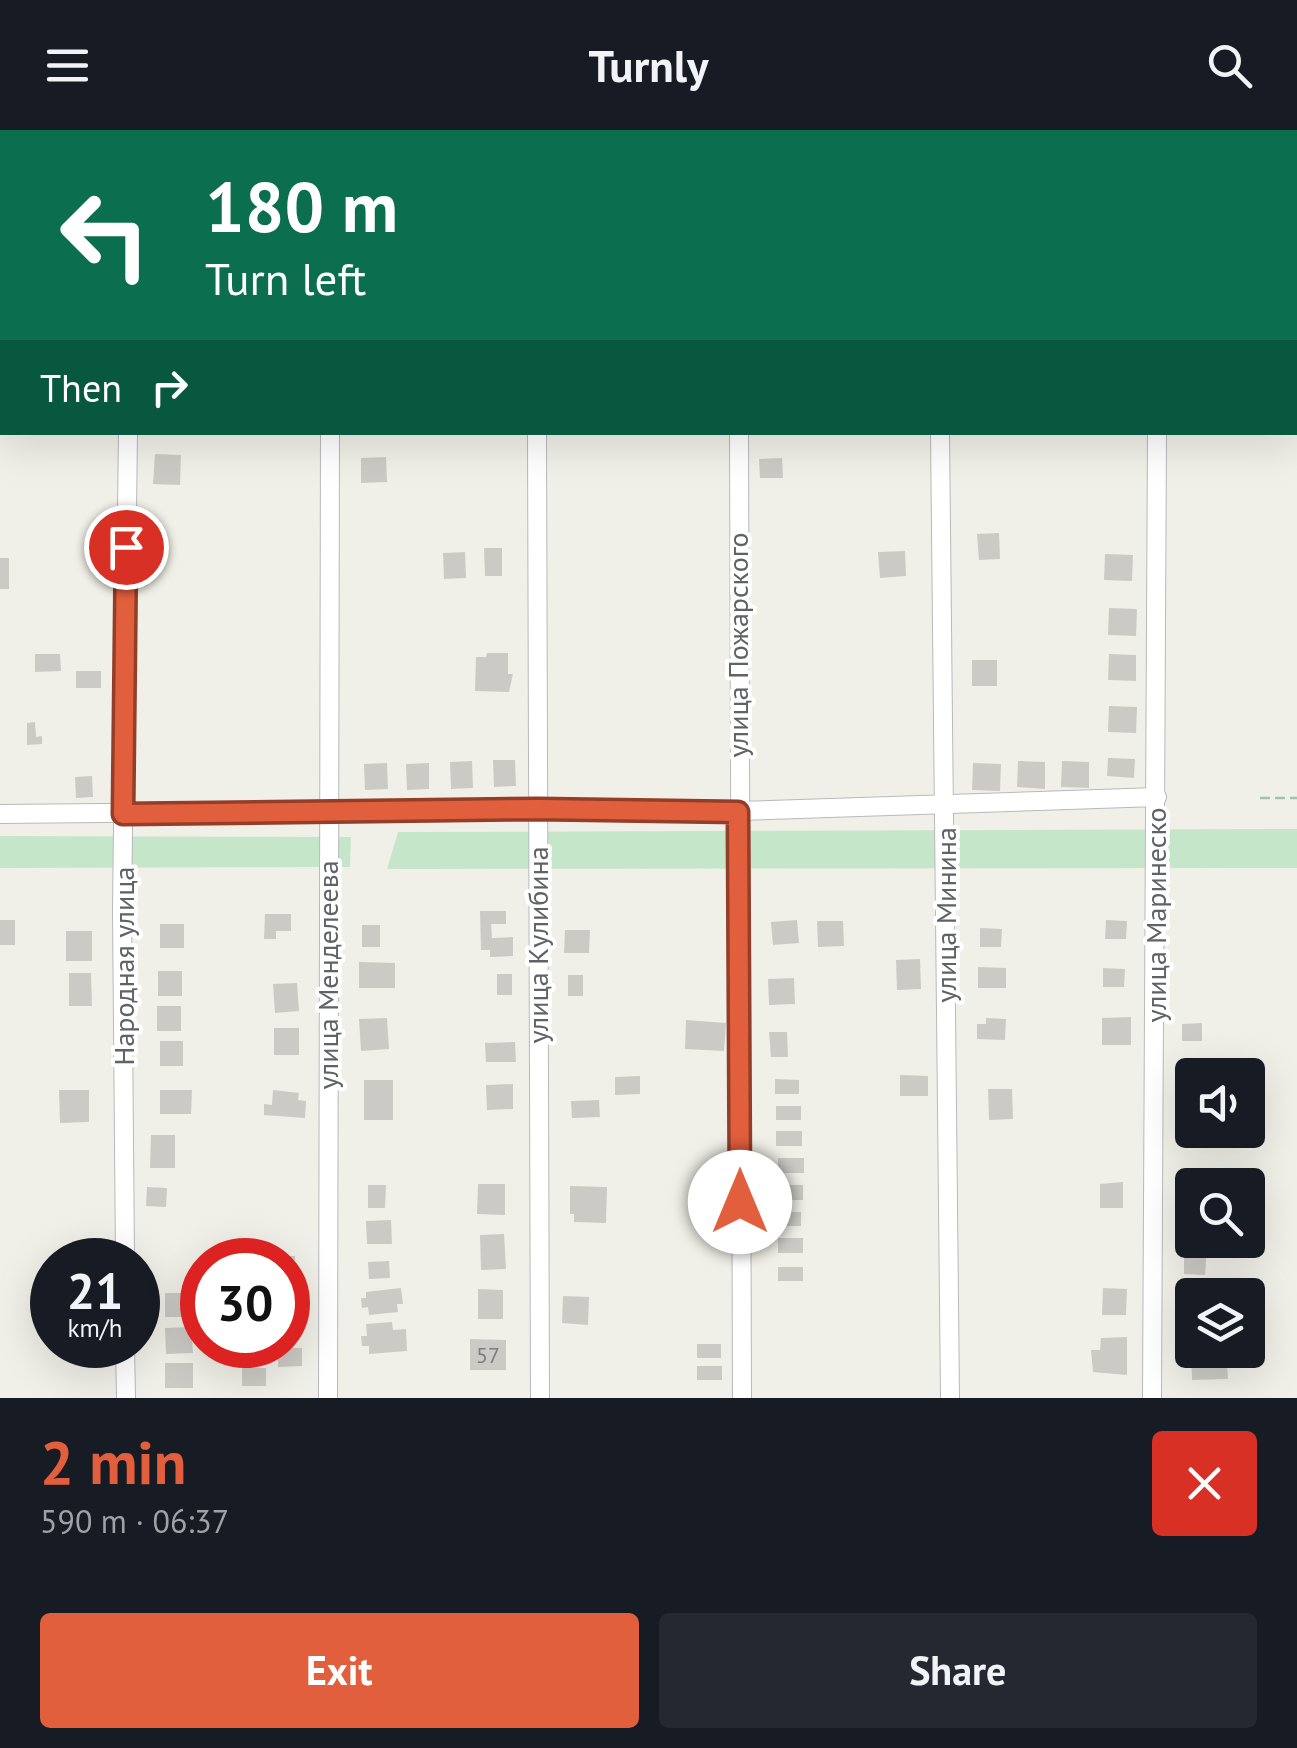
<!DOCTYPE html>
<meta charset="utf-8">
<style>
:root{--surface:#171b24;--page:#242831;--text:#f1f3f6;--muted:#9ea1a6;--accent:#e25f3d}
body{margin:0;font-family:"PT Sans",sans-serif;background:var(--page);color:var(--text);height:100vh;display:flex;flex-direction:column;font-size:38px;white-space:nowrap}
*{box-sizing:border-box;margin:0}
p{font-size:32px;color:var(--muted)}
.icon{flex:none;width:55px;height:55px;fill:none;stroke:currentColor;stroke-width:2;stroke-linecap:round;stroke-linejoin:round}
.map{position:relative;height:1268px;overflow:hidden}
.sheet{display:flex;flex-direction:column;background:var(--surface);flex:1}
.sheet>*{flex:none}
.banner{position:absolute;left:0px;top:0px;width:1298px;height:305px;box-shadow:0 10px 40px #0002;background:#0b6e4f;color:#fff;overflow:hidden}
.buttons{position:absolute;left:1175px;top:928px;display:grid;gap:20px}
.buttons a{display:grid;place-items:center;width:90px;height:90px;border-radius:10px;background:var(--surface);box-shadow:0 10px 40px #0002;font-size:50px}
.speed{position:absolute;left:30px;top:1108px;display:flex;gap:20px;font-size:50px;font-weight:700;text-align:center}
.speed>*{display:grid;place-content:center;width:130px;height:130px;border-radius:50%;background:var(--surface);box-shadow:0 10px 40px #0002;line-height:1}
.speed small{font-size:25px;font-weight:400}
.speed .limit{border:15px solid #d22;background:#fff;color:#111}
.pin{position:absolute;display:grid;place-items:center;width:85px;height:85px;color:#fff;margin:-42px;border:5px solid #fff;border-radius:50%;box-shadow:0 2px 10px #0007}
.me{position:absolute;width:110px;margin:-55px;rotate:0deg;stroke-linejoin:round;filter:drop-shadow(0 0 8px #0008)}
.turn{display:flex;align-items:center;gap:35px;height:210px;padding:0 40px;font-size:45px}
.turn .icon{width:130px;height:130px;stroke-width:2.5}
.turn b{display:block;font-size:70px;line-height:85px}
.then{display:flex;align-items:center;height:95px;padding:0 40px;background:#0003;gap:20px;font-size:38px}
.round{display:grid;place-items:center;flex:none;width:105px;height:105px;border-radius:10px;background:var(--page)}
.head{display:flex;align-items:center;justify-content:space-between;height:170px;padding:0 40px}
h1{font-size:60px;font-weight:600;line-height:75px;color:var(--accent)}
.button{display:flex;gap:20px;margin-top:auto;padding:20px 40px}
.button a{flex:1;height:115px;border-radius:10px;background:var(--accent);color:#fff;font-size:40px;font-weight:600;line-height:115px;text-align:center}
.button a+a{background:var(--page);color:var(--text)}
header{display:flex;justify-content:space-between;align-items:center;height:130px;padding:0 40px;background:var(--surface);font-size:45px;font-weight:600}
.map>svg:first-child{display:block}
</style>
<header><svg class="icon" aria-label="menu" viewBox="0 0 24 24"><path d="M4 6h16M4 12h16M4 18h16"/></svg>Turnly<svg class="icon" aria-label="search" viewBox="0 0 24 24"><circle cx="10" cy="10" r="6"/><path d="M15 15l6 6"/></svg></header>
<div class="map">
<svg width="1297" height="1268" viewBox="0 0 1297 1268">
<rect width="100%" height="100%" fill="#f0f0e8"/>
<!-- green -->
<g fill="#c6e6ca">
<path d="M1297,699V738L387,739L398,702Z"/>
<path d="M0,706L351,707L350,737L0,738Z"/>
</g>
<!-- building -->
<g fill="#cccac4">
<path d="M155,324L181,325L180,355L153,354Z"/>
<path d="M386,327L387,352L361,353V328Z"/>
<path d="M782,328L783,348H760L759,329Z"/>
<path d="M999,403L1000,429L979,430L977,404Z"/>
<path d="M484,418H502V446H485Z"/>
<path d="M905,421L906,446L880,448L878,422Z"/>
<path d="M465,422L466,448L444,449L443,423Z"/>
<path d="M1105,424L1133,425L1132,451L1104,450Z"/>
<rect x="0" y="428" width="9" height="31"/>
<path d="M1109,478L1137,479L1136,506L1108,505Z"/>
<path d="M487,523H508V544H513L509,562L475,561L476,527H486Z"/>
<path d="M35,524H60L61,541L35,542Z"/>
<path d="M1109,524L1136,525V551L1108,550Z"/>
<rect x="972" y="530" width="25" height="26"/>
<rect x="76" y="541" width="25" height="17"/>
<path d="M1109,576L1137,577L1136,603L1108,602Z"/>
<path d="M35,592L36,607L42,606V614L27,615V593Z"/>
<path d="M1108,628L1135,629L1134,648L1107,646Z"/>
<path d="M493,630H515L516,656L494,657Z"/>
<path d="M472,631L473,658L451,659L450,632Z"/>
<path d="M1018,631L1045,632V659L1017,657Z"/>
<path d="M1062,631L1089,632V658L1061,657Z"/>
<path d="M387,633L388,659L365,660L364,634Z"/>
<path d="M429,633V659L407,660L406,634Z"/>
<path d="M973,633L1001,634L1000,661L972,660Z"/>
<path d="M92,646L93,667L76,668L75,647Z"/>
<path d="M480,781H506V794H491L492,808L513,807V826L490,827V820H481Z"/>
<path d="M265,784H291V801H276V809H264Z"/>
<rect x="0" y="790" width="15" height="25"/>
<path d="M797,790L799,813L773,815L771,792Z"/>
<path d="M1106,790L1127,791L1126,809H1105Z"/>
<path d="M817,791H843L844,816L818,817Z"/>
<rect x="160" y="794" width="24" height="24"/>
<rect x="362" y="795" width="18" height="22"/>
<path d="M980,798L1002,799L1001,817H980Z"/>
<path d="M565,800H590L589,823H564Z"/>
<rect x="66" y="801" width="26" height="30"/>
<path d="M920,829L921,859L897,860L896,830Z"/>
<path d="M359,832L395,833V858H359Z"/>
<path d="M978,837L1006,838V858H978Z"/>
<path d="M1103,838L1125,839L1124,857H1103Z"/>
<rect x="158" y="841" width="24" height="25"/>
<path d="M69,843H91L92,876H69Z"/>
<rect x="497" y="844" width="15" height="21"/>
<rect x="568" y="845" width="15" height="21"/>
<path d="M794,848L795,874L769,875L768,849Z"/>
<path d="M297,853L299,881L275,883L273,854Z"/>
<rect x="157" y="876" width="24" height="25"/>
<path d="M1131,887V915H1102V888Z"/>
<path d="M387,888L389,919L361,921L359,889Z"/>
<path d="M986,888L1006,889L1005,910L977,909V894H986Z"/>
<path d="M686,890L726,893L724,921L685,919Z"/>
<path d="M1202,893V911H1182V894Z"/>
<rect x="274" y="898" width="25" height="27"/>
<path d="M769,902H787L788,927H771Z"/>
<rect x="160" y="911" width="23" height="25"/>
<path d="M515,912L516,932H486L485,913Z"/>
<path d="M1203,929V945L1182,947V930Z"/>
<path d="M900,945L928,946V966H900Z"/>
<path d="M640,946V964L615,965V947Z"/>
<path d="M775,949L799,950V964H775Z"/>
<rect x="364" y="950" width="29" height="40"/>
<path d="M513,954V979L487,980L486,955Z"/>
<path d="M988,959H1012L1013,989L989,990Z"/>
<path d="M59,960H89V992L60,993Z"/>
<path d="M160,960H192L191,984H160Z"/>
<path d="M273,960L299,963L298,970L306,971L305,988L264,985V974L272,975Z"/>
<rect x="1182" y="964" width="10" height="17"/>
<path d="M599,970L600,987L572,988L571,971Z"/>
<rect x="776" y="976" width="25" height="14"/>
<rect x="776" y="1001" width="26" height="15"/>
<path d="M151,1005H175V1038H150Z"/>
<rect x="778" y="1028" width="26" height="15"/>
<rect x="693" y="1050" width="20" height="29"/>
<path d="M1123,1052V1078H1100V1054Z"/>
<path d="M1186,1053H1192V1083L1185,1082Z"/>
<path d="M478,1054H505V1085L477,1084Z"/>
<path d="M368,1055H386L385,1078H368Z"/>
<rect x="778" y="1055" width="25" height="15"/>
<path d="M570,1056L607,1057L606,1093L574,1092V1084H570Z"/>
<path d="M147,1057L167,1058L166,1077L146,1076Z"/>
<rect x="776" y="1082" width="25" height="14"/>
<path d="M391,1090L392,1114H367L366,1091Z"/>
<path d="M504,1104L506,1139L481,1140L480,1105Z"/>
<rect x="778" y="1108" width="25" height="15"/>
<rect x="72" y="1111" width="24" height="19"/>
<path d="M1207,1117L1205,1145L1184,1144V1119Z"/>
<path d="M271,1126H295V1151H288V1130H271Z"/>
<path d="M389,1131L390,1148L369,1149L368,1132Z"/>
<rect x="778" y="1137" width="25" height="14"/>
<path d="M401,1158L403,1174H397L398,1182L369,1185L368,1177L362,1178L361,1168H366V1162Z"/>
<path d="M1103,1158L1127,1159L1126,1185H1102Z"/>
<path d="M478,1159L503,1160V1189H478Z"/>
<rect x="165" y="1163" width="28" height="24"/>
<path d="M563,1166L589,1167L588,1195L562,1193Z"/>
<path d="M392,1192L393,1200L406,1199L407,1221L369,1224V1216H362L361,1206H367L366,1194Z"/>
<path d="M191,1197L193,1223L166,1224L165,1198Z"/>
<path d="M1127,1207V1245L1093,1242L1091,1220H1100L1101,1208Z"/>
<path d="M470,1209L506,1210V1240H470Z"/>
<rect x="697" y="1214" width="24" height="14"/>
<path d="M278,1218H302V1236L278,1237Z"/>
<path d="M1191,1220H1226L1228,1249L1192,1250Z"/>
<rect x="165" y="1233" width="28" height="25"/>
<rect x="697" y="1236" width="25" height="14"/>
<rect x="242" y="1238" width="24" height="18"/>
</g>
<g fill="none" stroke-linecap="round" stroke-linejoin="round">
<defs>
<g id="street">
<path d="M536,0V2"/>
<path d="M935,0V2"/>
<path d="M1156,0V2"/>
<path d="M131,2V0"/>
<path d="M331,2L332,0"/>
<path d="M739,2V0"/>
<path d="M537,302L540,1268"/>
<path d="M739,302L742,1268"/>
<path d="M940,302L950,1268"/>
<path d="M0,684L538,679L738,681L1157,667"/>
<path d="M125,1130L122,779L128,302"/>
<path d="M125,1215L126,1268"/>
<path d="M328,1268L330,302"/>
<path d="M1152,1268L1157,302"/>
</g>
</defs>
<!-- street casing -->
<use href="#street" stroke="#b8b9be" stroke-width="20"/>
<!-- path -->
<path stroke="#9ec5ae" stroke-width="2.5" stroke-dasharray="10 5" stroke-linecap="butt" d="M1260,668H1297"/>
<!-- street -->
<use href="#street" stroke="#fff" stroke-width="18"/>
</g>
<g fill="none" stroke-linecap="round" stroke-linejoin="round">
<defs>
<path id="route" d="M126,417L123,684L538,679L738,682L740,1072"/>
</defs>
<!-- route casing -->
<use href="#route" stroke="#933e28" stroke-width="25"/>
<!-- route -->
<use href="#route" stroke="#e25f3d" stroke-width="18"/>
</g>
<g text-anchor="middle" stroke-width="8" stroke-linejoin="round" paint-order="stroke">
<!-- number labels -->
<g font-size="22" fill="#7a7c7e">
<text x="488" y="1233">57</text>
</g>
<!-- street labels -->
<g font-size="28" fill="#5f6267" stroke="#fff">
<text transform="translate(738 515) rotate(-90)" y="10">улица Пожарского</text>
<text transform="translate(946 785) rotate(-90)" y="10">улица Минина</text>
<text transform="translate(1156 785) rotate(-90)" y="10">улица Маринеско</text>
<text transform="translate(538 815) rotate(-90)" y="10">улица Кулибина</text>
<text transform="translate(124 836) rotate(-90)" y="10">Народная улица</text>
<text transform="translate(328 845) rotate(-90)" y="10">улица Менделеева</text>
</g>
</g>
</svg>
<div class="buttons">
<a><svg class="icon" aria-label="sound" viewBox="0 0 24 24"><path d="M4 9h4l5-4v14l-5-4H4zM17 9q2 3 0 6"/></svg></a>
<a><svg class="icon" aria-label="search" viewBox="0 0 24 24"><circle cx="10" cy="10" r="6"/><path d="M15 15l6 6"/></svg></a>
<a><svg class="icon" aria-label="layers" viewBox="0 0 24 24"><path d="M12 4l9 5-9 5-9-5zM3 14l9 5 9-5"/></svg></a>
</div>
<div class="speed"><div>21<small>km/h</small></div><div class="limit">30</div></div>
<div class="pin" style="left:126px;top:417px;background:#d93025"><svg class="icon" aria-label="arrive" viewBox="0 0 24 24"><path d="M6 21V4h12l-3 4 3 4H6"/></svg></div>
<svg class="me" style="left:740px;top:1072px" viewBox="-20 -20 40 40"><circle r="19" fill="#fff"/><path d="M0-13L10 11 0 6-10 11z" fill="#e25f3d"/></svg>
<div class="banner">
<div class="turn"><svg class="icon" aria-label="left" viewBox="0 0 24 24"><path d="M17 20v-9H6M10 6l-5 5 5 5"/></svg><div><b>180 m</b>Turn left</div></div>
<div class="then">Then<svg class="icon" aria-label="right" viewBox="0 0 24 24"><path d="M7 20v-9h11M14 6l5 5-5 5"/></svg></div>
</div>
</div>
<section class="sheet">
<div class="head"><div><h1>2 min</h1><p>590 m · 06:37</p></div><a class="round" style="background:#d93025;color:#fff"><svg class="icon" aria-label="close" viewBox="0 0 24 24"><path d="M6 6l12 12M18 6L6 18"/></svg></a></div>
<div class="button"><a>Exit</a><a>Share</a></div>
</section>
